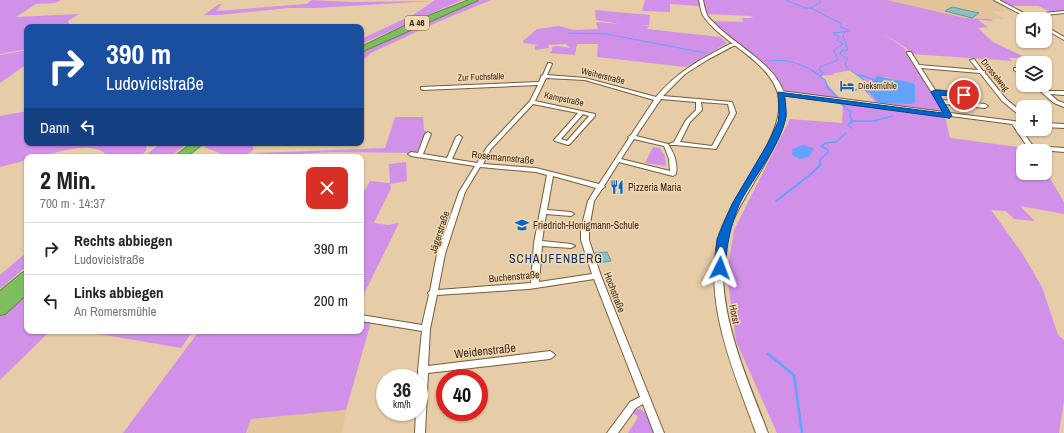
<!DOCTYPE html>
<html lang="de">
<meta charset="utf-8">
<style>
:root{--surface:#fff;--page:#f2f2f2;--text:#222;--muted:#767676;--line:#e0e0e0}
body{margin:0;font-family:"Archivo Narrow",sans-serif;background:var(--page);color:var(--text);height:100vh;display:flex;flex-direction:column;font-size:15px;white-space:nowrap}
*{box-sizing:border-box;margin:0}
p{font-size:13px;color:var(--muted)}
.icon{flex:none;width:22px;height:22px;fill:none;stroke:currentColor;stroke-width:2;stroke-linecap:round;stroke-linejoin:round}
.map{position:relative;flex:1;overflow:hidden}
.drawer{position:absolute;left:24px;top:154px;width:340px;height:180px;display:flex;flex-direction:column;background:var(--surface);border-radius:8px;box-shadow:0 1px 3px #0004}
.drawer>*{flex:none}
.guide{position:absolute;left:24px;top:24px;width:340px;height:122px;border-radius:8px;box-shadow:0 1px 3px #0004;background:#1a4fa0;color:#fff;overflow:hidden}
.controls{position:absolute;left:1016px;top:12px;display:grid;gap:8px}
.controls a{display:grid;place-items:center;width:36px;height:36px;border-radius:8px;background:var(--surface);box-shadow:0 1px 3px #0004;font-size:20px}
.speed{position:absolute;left:376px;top:369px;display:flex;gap:8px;font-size:20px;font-weight:700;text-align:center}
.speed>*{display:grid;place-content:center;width:52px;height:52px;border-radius:50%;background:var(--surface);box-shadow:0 1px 3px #0004;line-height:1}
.speed small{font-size:10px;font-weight:400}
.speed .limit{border:6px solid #d22;background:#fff;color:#111}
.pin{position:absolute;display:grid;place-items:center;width:34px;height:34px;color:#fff;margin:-17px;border:2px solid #fff;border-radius:50%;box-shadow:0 1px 4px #0007}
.me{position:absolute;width:44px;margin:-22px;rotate:3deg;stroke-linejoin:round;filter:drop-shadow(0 0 3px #0008)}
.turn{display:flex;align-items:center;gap:14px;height:84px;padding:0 16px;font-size:18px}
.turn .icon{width:52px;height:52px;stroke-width:2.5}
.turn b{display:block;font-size:28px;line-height:34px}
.then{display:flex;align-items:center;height:38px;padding:0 16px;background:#0003;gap:8px;font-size:15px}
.round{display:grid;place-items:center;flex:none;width:42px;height:42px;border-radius:8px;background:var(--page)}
.summary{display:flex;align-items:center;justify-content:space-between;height:68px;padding:0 16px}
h1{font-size:24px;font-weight:800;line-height:30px}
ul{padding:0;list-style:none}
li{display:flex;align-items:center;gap:12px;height:52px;padding:0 16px;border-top:1px solid var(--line)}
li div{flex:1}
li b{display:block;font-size:15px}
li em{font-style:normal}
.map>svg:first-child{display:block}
</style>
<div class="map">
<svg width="1064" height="433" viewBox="0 0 1064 433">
<rect width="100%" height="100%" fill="#e6cca7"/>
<!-- built -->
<g fill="#e3c498">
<path d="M887,0H994L1017,11H991L1004,19L965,18Z"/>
<path d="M346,410L342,433H246L251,419Z"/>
</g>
<!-- green -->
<g fill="#d191e9" fill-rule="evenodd">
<path d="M0,0H61L55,3L36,4L16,17L79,14L68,21L71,27H27V49L0,54Z"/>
<path d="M312,0L351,2L433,1L315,8H288L219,15H204L219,4H222L216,11L306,4Z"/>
<path d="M435,0H462L361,44V39L413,15Z"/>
<path d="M481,0H491L438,22L371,53L361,62V52L439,16Z"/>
<path d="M645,0H698L700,6L670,4V12L642,11Z"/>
<path d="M702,0H887L965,18L991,19L993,21L978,20L988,27L978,28L993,42L1027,58H1008L1013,61L911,54L906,48L881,32L904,48L945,113L878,105L864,90L867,89L866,81L851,70L835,73L832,75L820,76L841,100L786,93C769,59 735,47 711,21L743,22L742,18H753L751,16L706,14ZM877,77H887L915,85V102L869,90H873L872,82Z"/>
<path d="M998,0H1064V11L1051,12L1038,6H1011Z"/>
<path d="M595,10L650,15L649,25H641L649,26L647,29L720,37L727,43L686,67L597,57L598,44H577L575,55L549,53L552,51V47L558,46L570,48L566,44L548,45L549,48L535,50V46L538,45L524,43L523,41L537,29L559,26L574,30L598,29L596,22L620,24L596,20Z"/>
<path d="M27,50V64L0,83V55Z"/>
<path d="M843,104L945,117L950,138L1033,149L1034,151H1023V173H1045V170L1064,202V214L1020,206L1035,221L1014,219L1006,211L991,210L1022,253L1042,287L1058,335L1064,340V401L1059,433H777L736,341L727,275L734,230L790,119L842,123Z"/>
<path d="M27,111V143H147L146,151L138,157H110C88,136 53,157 27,157V160L0,167V116Z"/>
<path d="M395,117H423L424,130L427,132L417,153L333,152L261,156L257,153L385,148Z"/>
<path d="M161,143H176L184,146L169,157H143Z"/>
<path d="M210,143H251L254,149C240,163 219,153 204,147Z"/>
<path d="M653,147L660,148L665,156L666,166L645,163Z"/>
<path d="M406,162L407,181L390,184L391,188L374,223L388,225L399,223L361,300V197L370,181L390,183L389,164Z"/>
<path d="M27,252V266L0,289V275Z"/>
<path d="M27,289V331H50L0,380V312Z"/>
<path d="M361,320L371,322L346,410L251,419L246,433H123L199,331H361Z"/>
<path d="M81,331H193L181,348Z"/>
<path d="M637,409H641L646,414L654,433H628L638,417L633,413Z"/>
</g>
<!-- water -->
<g fill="#61a3fd">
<path d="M877,76L913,83L915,85V102L912,104L879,103L869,92V90H872V82Z"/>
<path d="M802,145L814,148L809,157L800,159L792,155L793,149Z"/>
</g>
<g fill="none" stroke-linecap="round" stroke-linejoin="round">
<!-- stream-far3 -->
<g stroke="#61a3fd" stroke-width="1">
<path d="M785,0L805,8H811"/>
<path d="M819,0L821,2L811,8L840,23L842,25L840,27L851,31L833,33L839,37L837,40L843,44L834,50L838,60L820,67L819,70L822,72"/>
<path d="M845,32L843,36L848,50L841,51L840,54L848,59L845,63L847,68L853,72"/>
<path d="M568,33L606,34L706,53"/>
<path d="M768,61C788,59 797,62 815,72"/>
</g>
<!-- stream-far2 -->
<g stroke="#61a3fd" stroke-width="1.5">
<path d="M813,71L820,76"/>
<path d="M821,71L823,73L820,76L825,80L828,88L840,100"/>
<path d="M852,71L864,80L861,89L854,90"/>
<path d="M860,75L875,80"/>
<path d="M861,89L871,92"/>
<path d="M841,104L851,112L850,116L852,121L848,125L852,128"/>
<path d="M852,121H874L892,116"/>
<path d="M820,165V160L828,152V150L821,146L826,143L836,142L846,133"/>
</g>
<!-- stream-far1 -->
<path stroke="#61a3fd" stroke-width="2" d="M776,201L811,174L821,164"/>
<!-- stream -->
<path stroke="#61a3fd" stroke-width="2.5" d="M768,354L794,375L802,433"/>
</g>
<!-- building -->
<g fill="#8ac2c2" stroke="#619797">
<path d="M952,7L979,13L972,18L945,11Z"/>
<path d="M607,252L611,261L599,263L595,253Z"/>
</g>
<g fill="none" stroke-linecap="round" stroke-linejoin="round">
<defs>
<g id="minor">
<path d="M994,0H999L1035,19H1030Z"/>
<path d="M1064,11V13L1046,15L1041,19H1036L1044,13Z"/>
<path d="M1045,26L1064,37V40L1045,29Z"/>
<path d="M730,44H736L738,45L733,46L707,60L685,74L663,96L732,102L736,113L716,149L676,145H670L669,144L674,142L686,120L696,110V102L661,99L636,136L668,144C674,153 678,163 676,174L673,176L619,162L604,186L605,187L602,189L594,201L589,229V240L601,276L664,433H654L643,404L636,408L618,433H607L630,402L640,397L594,279L529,289L437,295L430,329L428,366L550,351L553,353L555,355L553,357L550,359L428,373L425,433H415L416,412H419L418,370L422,331L361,321V315L422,325L429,295L428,293L430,291L437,254L459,192L475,166L411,156L408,154L411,152L418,153L425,134L428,132L431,134L423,154L447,158L456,137L459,135L462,137L452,159L477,163L487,147L530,101L538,85L423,90L421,89V87L539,82L541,77V76L543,75L548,63H550L552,64L547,75L585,78L656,97C678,71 701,59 730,44ZM546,78L585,80L654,100L631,135L628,137L629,138L599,184L536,168L483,164L491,149L533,104L578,113L554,140L555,141L568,145L570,144L595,116V114L535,101ZM701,102L728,104L730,113L712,146L680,142L690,122L702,110ZM583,114L589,116L567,141L561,139ZM634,139L664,146L669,159L670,171L621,159ZM480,167L536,172L547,175L534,243L531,283L438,290L445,254L465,192ZM553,176L596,188L588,201L581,229V240L592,274L539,282L542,246L571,248L575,246L571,244L542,241L546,214L571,216L574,214L571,212L547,210Z"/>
<path d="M907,52H911L919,65L978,70L970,60L974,59L983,71H985V73L1006,99L1023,113V118L1002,101L980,73L921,68L935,90L964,93L967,95L964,97L938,94L942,100L985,104L988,106L985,108L944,104L950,113L1023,122V126L1018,125L1033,146L1064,148V152L1029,149L1012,124L951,116L949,118L946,116L781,95L778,93L781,91L944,112L907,53Z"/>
<path d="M1014,68H1023V70H1021L1023,72V76L1014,70Z"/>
<path d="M1033,85H1039L1046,91H1064V95L1050,94L1058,101L1064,103V107L1054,103Z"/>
<path d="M1045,123L1064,124V128L1045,127Z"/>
</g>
<path id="tertiary" d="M699,0H703C704,5 705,10 707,15C709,19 714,22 717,26C737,46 783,69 785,100C788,141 747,186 732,223C705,289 745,372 768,433H756C735,374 703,304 718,240C727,199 786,137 779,98C772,61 724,45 704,17C701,13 700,5 699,0Z"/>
<g id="motorway">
<path d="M469,0H478L361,52V47L413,22Z"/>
<path d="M192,143H204L186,157H174Z"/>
<path d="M27,271V294L5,314L0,315V291L22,273Z"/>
</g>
</defs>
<!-- minor casing -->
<use href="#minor" stroke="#745d3b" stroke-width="2"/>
<!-- tertiary casing -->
<use href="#tertiary" stroke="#745d3b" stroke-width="2"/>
<!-- motorway casing -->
<use href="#motorway" stroke="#648a48" stroke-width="2"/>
<!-- minor -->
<use href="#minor" fill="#fff" fill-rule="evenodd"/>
<!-- tertiary -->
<use href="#tertiary" fill="#fff" fill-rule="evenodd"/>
<!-- motorway -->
<use href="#motorway" fill="#7ebe5f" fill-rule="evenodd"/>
</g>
<!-- route -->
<path fill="#0065cd" stroke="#004285" d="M935,90L964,93L967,95L964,97L940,95L952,116L949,118L784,96C785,103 787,111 786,117C780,147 754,176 740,203C730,226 727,244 725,268L724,271H716L715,268L717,239L732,204L768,143L778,122L779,115L778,92L943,113L931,92Z"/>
<!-- icons -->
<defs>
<symbol id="hotel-bare" viewBox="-9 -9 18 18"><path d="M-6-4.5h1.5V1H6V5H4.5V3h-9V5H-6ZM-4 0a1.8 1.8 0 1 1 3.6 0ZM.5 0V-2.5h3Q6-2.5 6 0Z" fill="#0065cd" stroke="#f4d9b3" stroke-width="2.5" paint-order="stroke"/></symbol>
<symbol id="restaurant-bare" viewBox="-9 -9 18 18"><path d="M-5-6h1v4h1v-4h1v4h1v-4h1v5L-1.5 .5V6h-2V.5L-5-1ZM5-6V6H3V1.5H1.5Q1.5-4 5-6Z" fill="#0065cd" stroke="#f4d9b3" stroke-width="2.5" paint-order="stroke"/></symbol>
<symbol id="school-bare" viewBox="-9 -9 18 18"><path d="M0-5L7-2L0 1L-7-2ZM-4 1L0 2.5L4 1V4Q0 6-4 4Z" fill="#0065cd" stroke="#f4d9b3" stroke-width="2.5" paint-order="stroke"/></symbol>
</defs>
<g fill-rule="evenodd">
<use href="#hotel-bare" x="837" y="76" width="20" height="20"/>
<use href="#restaurant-bare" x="607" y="177" width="20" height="20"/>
<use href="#school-bare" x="512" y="215" width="20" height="20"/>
</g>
<g text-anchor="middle" stroke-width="3" stroke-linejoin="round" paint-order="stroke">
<!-- shield labels -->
<rect fill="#f4d9b3" stroke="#6e5e49" stroke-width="1" x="405" y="16" width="24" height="14" rx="3"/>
<g font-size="9" font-weight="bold" fill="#342a1c">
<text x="417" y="26">A 46</text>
</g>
<!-- far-street labels -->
<g font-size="9" fill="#342a1c" stroke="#f4d9b3">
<text transform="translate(995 75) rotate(51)" y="3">Drosselweg</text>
<text transform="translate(603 76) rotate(14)" y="3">Weiherstraße</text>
<text transform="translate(481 77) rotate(-2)" y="3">Zur Fuchsfalle</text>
<text transform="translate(564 99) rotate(12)" y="3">Kampstraße</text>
</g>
<!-- far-poi labels -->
<g font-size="9" fill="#342a1c" stroke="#f4d9b3" text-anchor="start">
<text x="858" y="89">Dieksmühle</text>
</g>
<!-- street labels -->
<g font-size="10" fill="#342a1c" stroke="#f4d9b3">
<text transform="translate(503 157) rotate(6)" y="4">Rosemannstraße</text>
<text transform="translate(439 232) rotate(-72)" y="4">Jägerstraße</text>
<text transform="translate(514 276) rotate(-5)" y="4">Buchenstraße</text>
<text transform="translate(615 292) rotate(69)" y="4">Hochstraße</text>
<text transform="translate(735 314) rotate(79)" y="4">Horst</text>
</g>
<!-- poi labels -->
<g font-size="10" fill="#342a1c" stroke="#f4d9b3" text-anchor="start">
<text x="628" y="191">Pizzeria Maria</text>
<text x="533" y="229">Friedrich-Honigmann-Schule</text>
</g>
<!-- quarter labels -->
<g font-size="12" letter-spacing="1" fill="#073063" stroke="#f4d9b3">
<text x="556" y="263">SCHAUFENBERG</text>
</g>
<!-- near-street labels -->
<g font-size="12" fill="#342a1c" stroke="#f4d9b3">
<text transform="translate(485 351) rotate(-6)" y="4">Weidenstraße</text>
</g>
</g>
</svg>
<div class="controls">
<a><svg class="icon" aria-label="sound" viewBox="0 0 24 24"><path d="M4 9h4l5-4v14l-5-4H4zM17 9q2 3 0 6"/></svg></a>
<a><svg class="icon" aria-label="layers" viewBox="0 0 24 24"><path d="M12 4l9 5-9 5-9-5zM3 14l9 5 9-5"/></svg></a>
<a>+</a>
<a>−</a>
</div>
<div class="speed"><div>36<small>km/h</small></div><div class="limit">40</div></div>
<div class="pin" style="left:964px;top:95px;background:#d93025"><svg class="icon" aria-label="arrive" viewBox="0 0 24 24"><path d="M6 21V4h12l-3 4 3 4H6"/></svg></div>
<svg class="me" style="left:720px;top:268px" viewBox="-20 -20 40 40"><path d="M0-17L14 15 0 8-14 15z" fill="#0065cd" stroke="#fff" stroke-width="4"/></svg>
<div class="guide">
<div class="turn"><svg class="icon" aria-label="right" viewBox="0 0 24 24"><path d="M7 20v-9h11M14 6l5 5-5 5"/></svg><div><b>390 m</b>Ludovicistraße</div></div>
<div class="then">Dann<svg class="icon" aria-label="left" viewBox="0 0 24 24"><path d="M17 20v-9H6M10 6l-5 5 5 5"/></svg></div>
</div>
<section class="drawer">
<div class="summary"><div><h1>2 Min.</h1><p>700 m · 14:37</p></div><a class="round" style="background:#d93025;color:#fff"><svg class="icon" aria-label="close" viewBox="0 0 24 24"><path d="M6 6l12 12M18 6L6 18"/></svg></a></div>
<ul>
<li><svg class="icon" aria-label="right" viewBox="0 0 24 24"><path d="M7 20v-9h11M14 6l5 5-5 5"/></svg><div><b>Rechts abbiegen</b><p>Ludovicistraße</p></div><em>390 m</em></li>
<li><svg class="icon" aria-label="left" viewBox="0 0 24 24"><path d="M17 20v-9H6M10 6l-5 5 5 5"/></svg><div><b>Links abbiegen</b><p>An Romersmühle</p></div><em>200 m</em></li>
</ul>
</section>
</div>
